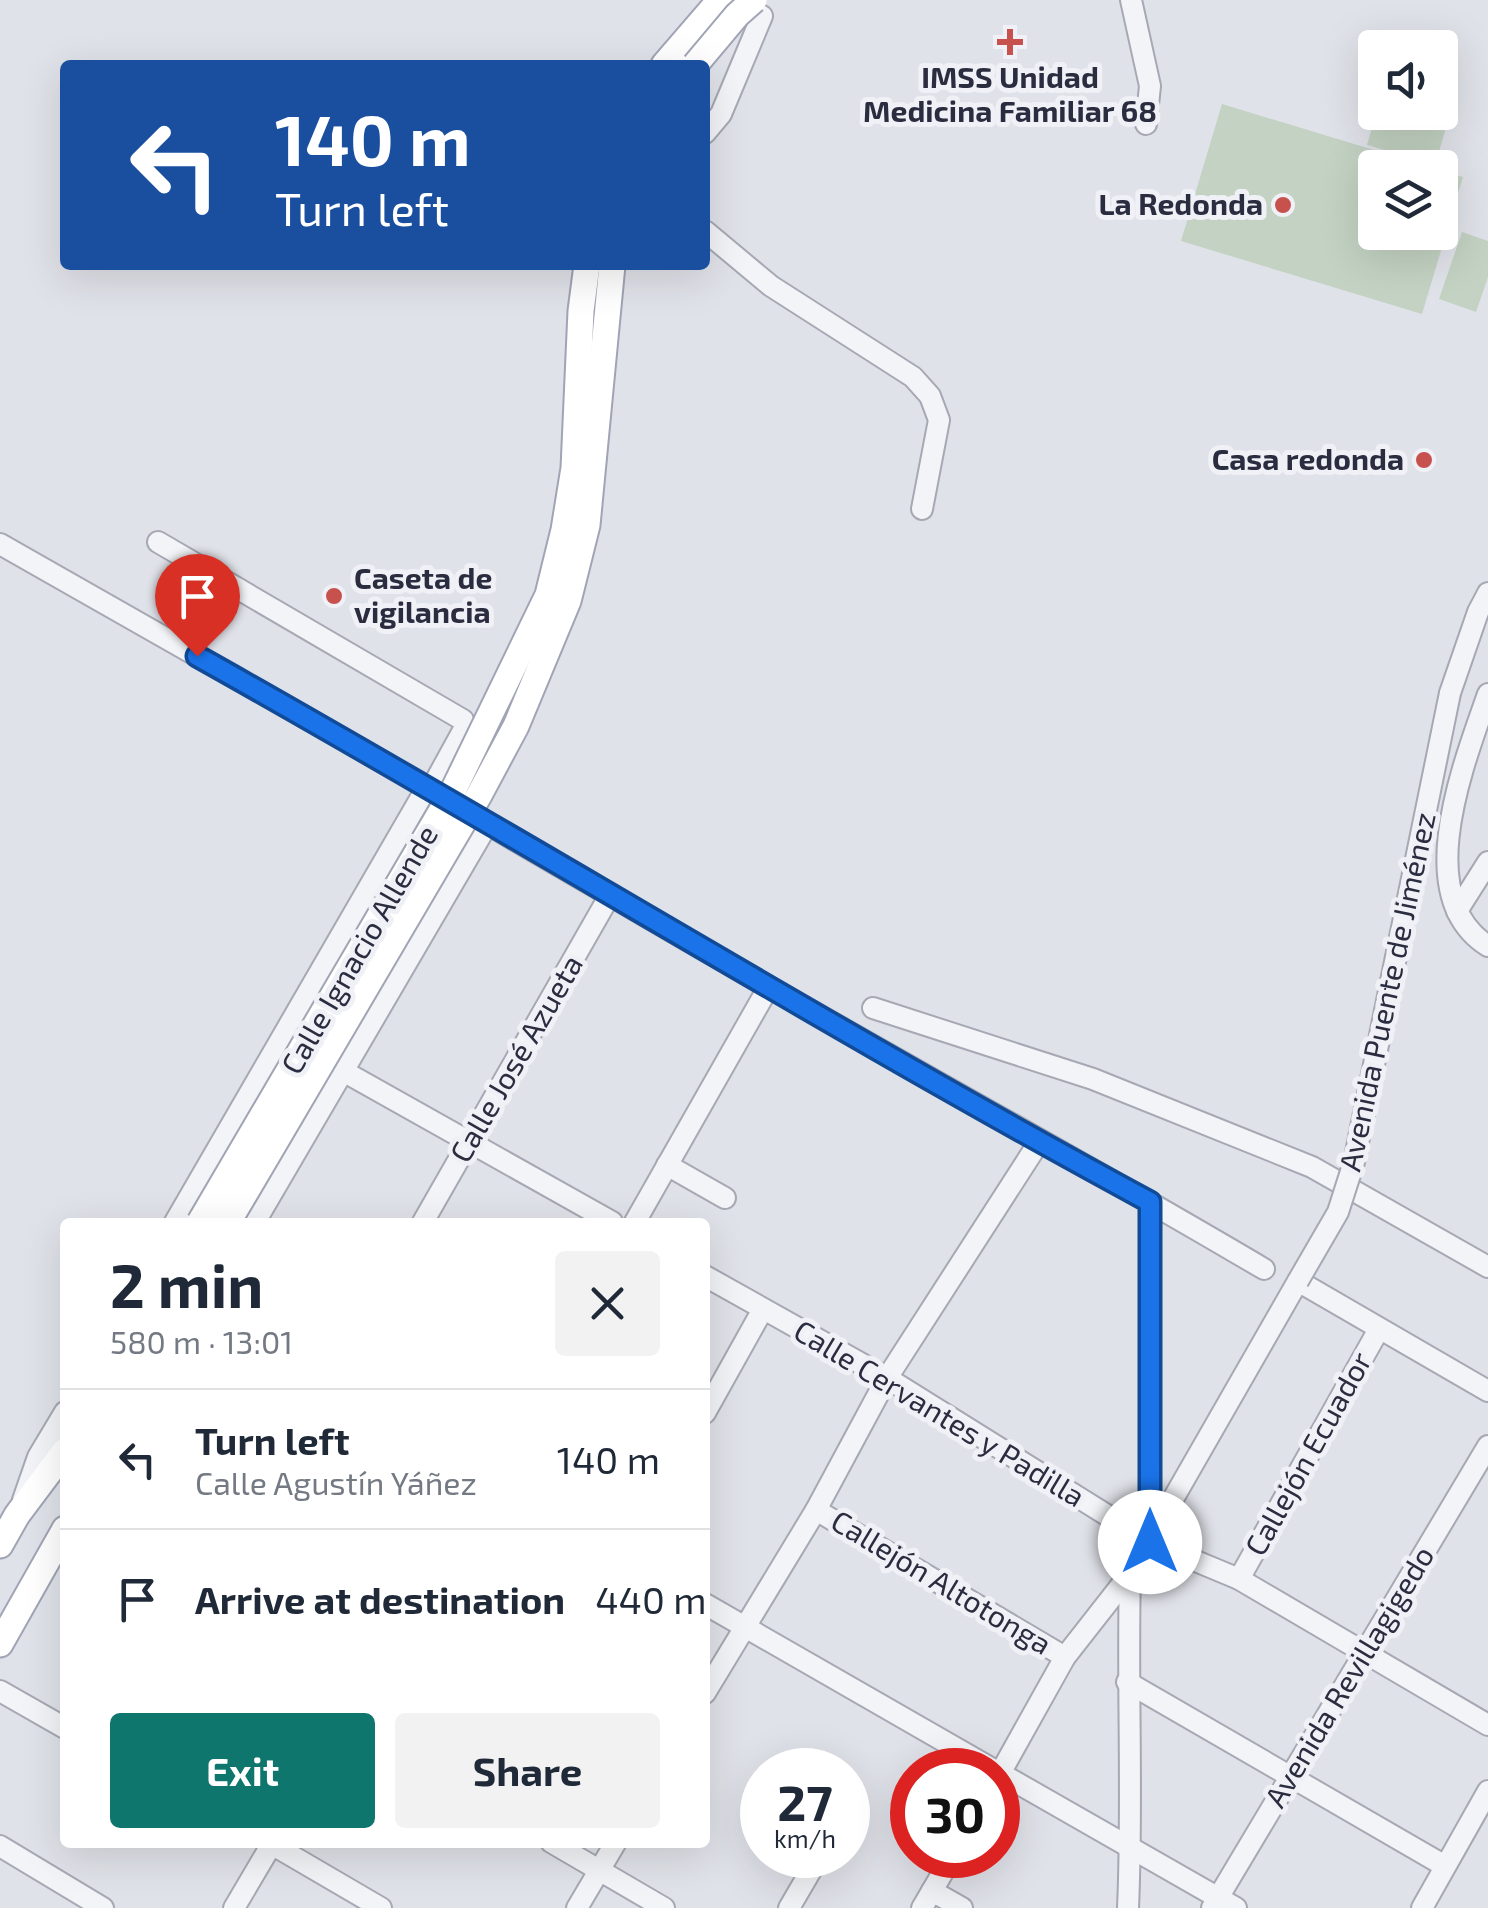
<!DOCTYPE html>
<meta charset="utf-8">
<style>
:root{--surface:#fff;--page:#f2f2f3;--text:#1f2937;--muted:#747a83;--line:#e0e1e3;--accent:#0f766e}
body{margin:0;font-family:"Exo 2",sans-serif;background:var(--page);color:var(--text);height:100vh;display:flex;flex-direction:column;font-size:38px;white-space:nowrap}
*{box-sizing:border-box;margin:0}
p{font-size:32px;color:var(--muted)}
.icon{flex:none;width:55px;height:55px;fill:none;stroke:currentColor;stroke-width:2;stroke-linecap:round;stroke-linejoin:round}
.map{position:relative;flex:1;overflow:hidden}
.sheet{position:absolute;left:60px;top:1218px;width:650px;height:630px;display:flex;flex-direction:column;background:var(--surface);border-radius:10px;box-shadow:0 10px 40px #0002}
.sheet>*{flex:none}
.guide{position:absolute;left:60px;top:60px;width:650px;height:210px;border-radius:10px;box-shadow:0 10px 40px #0002;background:#1a4fa0;color:#fff;overflow:hidden}
.controls{position:absolute;left:1358px;top:30px;display:grid;gap:20px}
.controls a{display:grid;place-items:center;width:100px;height:100px;border-radius:10px;background:var(--surface);box-shadow:0 10px 40px #0002;font-size:50px}
.speed{position:absolute;left:740px;top:1748px;display:flex;gap:20px;font-size:50px;font-weight:700;text-align:center}
.speed>*{display:grid;place-content:center;width:130px;height:130px;border-radius:50%;background:var(--surface);box-shadow:0 10px 40px #0002;line-height:1}
.speed small{font-size:25px;font-weight:400}
.speed .limit{border:15px solid #d22;background:#fff;color:#111}
.pin{position:absolute;display:grid;place-items:center;width:85px;height:85px;color:#fff;margin:-102px -42px;border-radius:50% 50% 50% 0;rotate:-45deg;box-shadow:0 0 10px #0007}
.pin .icon{rotate:45deg}
.me{position:absolute;width:110px;margin:-55px;rotate:0deg;stroke-linejoin:round;filter:drop-shadow(0 0 8px #0008)}
.turn{display:flex;align-items:center;gap:35px;height:210px;padding:0 50px;font-size:45px}
.turn .icon{width:130px;height:130px;stroke-width:2.5}
.turn b{display:block;font-size:70px;line-height:85px}
.round{display:grid;place-items:center;flex:none;width:105px;height:105px;border-radius:10px;background:var(--page)}
.summary{display:flex;align-items:center;justify-content:space-between;height:170px;padding:0 50px}
h1{font-size:60px;font-weight:700;line-height:75px}
.cta{display:flex;gap:20px;margin-top:auto;padding:20px 50px}
.cta a{flex:1;height:115px;border-radius:10px;background:var(--accent);color:#fff;font-size:40px;font-weight:700;line-height:115px;text-align:center}
.cta a+a{background:var(--page);color:var(--text)}
ul{padding:0;list-style:none}
li{display:flex;align-items:center;gap:30px;height:140px;padding:0 50px;border-top:2px solid var(--line)}
li div{flex:1}
li b{display:block;font-size:38px}
li em{font-style:normal}
.map>svg:first-child{display:block}
</style>
<div class="map">
<svg width="1488" height="1908" viewBox="0 0 1488 1908">
<rect width="100%" height="100%" fill="#e0e2e9"/>
<!-- green -->
<g fill="#c3d2c2">
<path d="M1222,104L1430,167L1375,168V232H1440V171L1463,177L1422,314L1181,241Z"/>
<path d="M1376,113H1395L1446,128L1435,165L1367,145Z"/>
<path d="M1462,232L1488,241V277L1476,312L1439,299Z"/>
</g>
<g fill="none" stroke-linecap="round" stroke-linejoin="round">
<defs>
<g id="minor">
<path d="M1131,0L1150,86L1146,124"/>
<path d="M705,133L721,114L762,16L733,3"/>
<path d="M705,231L771,286L913,377L930,396L939,420L922,509"/>
<path d="M158,542L463,720L465,727L431,789"/>
<path d="M0,544L431,789C493,829 556,864 620,901C833,1026 1051,1143 1264,1269"/>
<path d="M1450,693L1478,612L1488,593"/>
<path d="M1488,694C1464,763 1410,897 1488,946"/>
<path d="M1457,911L1488,862"/>
<path d="M873,1008L1093,1079L1312,1167L1488,1267"/>
<path d="M343,1071L612,1222"/>
<path d="M667,1165L725,1198"/>
<path d="M175,1222L427,787"/>
<path d="M255,1222L487,825"/>
<path d="M423,1222L610,895"/>
<path d="M635,1222L768,988"/>
<path d="M705,1276L887,1378L1150,1542L1239,1579L1488,1725"/>
<path d="M705,1413L763,1309"/>
<path d="M23,1500L38,1457L65,1412"/>
<path d="M816,1510L1065,1657"/>
<path d="M1150,1540V1202"/>
<path d="M1239,1579L1379,1329"/>
<path d="M705,1604L994,1770"/>
<path d="M1127,1682L1445,1866"/>
<path d="M0,1691L65,1728"/>
<path d="M705,1693L816,1510L887,1378L1039,1142"/>
<path d="M998,1772L1236,1908"/>
<path d="M998,1777L1065,1657L1130,1574L1298,1281L1488,1391"/>
<path d="M268,1842L381,1908"/>
<path d="M551,1842L664,1908"/>
<path d="M0,1846L103,1908"/>
<path d="M932,1891L962,1908"/>
<path d="M234,1908L273,1842"/>
<path d="M577,1908L616,1842"/>
<path d="M789,1908L813,1867"/>
<path d="M922,1908L953,1855"/>
<path d="M1128,1908C1133,1797 1127,1686 1130,1574"/>
<path d="M1212,1908L1488,1446"/>
<path d="M1422,1908L1488,1791"/>
</g>
<g id="major">
<path d="M664,65L720,0"/>
<path d="M0,1545L17,1515L65,1451"/>
<path d="M0,1644L65,1529"/>
</g>
</defs>
<!-- minor casing -->
<use href="#minor" stroke="#a6a8b3" stroke-width="24"/>
<!-- major casing -->
<use href="#major" stroke="#a0a4b4" stroke-width="29"/>
<!-- minor -->
<use href="#minor" stroke="#f3f4f7" stroke-width="20"/>
<!-- major -->
<use href="#major" stroke="#fff" stroke-width="25"/>
<defs>
<path id="minor-bridge" d="M1298,1281L1338,1212L1354,1162L1450,693"/>
<g id="major-bridge">
<path d="M695,65L737,15L754,0"/>
<path d="M200,1222L452,793L548,595L564,530L574,468L581,311L587,265"/>
<path d="M228,1222L478,797L516,726L568,601L587,525L612,265"/>
</g>
</defs>
<!-- minor-bridge casing -->
<use href="#minor-bridge" stroke="#a6a8b3" stroke-width="24" stroke-linecap="butt"/>
<!-- major-bridge casing -->
<use href="#major-bridge" stroke="#a0a4b4" stroke-width="29" stroke-linecap="butt"/>
<!-- minor-bridge -->
<use href="#minor-bridge" stroke="#f3f4f7" stroke-width="20"/>
<!-- major-bridge -->
<use href="#major-bridge" stroke="#fff" stroke-width="25"/>
</g>
<g fill="none" stroke-linecap="round" stroke-linejoin="round">
<defs>
<path id="route" d="M197,656C517,835 828,1028 1150,1202V1542"/>
</defs>
<!-- route casing -->
<use href="#route" stroke="#114b97" stroke-width="25"/>
<!-- route -->
<use href="#route" stroke="#1a73e8" stroke-width="18"/>
</g>
<!-- markers -->
<g fill="#c7514c" stroke="#f0f1f6" stroke-width="4">
<path d="M1005 27h10v10h10v10h-10v10h-10v-10h-10v-10h10z"/>
<circle cx="1283" cy="205" r="10"/>
<circle cx="1424" cy="460" r="10"/>
<circle cx="334" cy="596" r="10"/>
</g>
<g text-anchor="middle" stroke-width="10" stroke-linejoin="round" paint-order="stroke">
<!-- poi labels -->
<g font-size="30" font-weight="bold" fill="#2a2d3f" stroke="#f0f1f6" text-anchor="end">
<text x="1010" y="88" text-anchor="middle">IMSS Unidad<tspan x="1010" dy="34">Medicina Familiar 68</tspan></text>
<text x="1263" y="215">La Redonda</text>
<text x="1404" y="470">Casa redonda</text>
<text x="354" y="589" text-anchor="start">Caseta de<tspan x="354" dy="34">vigilancia</tspan></text>
</g>
<!-- street labels -->
<g font-size="30" fill="#2a2d3f" stroke="#f0f1f6">
<text transform="translate(360 950) rotate(-60)" y="10">Calle Ignacio Allende</text>
<text transform="translate(1388 992) rotate(-78)" y="10">Avenida Puente de Jiménez</text>
<text transform="translate(517 1059) rotate(-60)" y="10">Calle José Azueta</text>
<text transform="translate(939 1414) rotate(31)" y="10">Calle Cervantes y Padilla</text>
<text transform="translate(1309 1454) rotate(-61)" y="10">Callejón Ecuador</text>
<text transform="translate(941 1583) rotate(31)" y="10">Callejón Altotonga</text>
<text transform="translate(1350 1677) rotate(-59)" y="10">Avenida Revillagigedo</text>
</g>
</g>
</svg>
<div class="controls">
<a><svg class="icon" aria-label="sound" viewBox="0 0 24 24"><path d="M4 9h4l5-4v14l-5-4H4zM17 9q2 3 0 6"/></svg></a>
<a><svg class="icon" aria-label="layers" viewBox="0 0 24 24"><path d="M12 4l9 5-9 5-9-5zM3 14l9 5 9-5"/></svg></a>
</div>
<div class="speed"><div>27<small>km/h</small></div><div class="limit">30</div></div>
<div class="pin" style="left:197px;top:656px;background:#d93025"><svg class="icon" aria-label="arrive" viewBox="0 0 24 24"><path d="M6 21V4h12l-3 4 3 4H6"/></svg></div>
<svg class="me" style="left:1150px;top:1542px" viewBox="-20 -20 40 40"><circle r="19" fill="#fff"/><path d="M0-13L10 11 0 6-10 11z" fill="#1a73e8"/></svg>
<div class="guide">
<div class="turn"><svg class="icon" aria-label="left" viewBox="0 0 24 24"><path d="M17 20v-9H6M10 6l-5 5 5 5"/></svg><div><b>140 m</b>Turn left</div></div>
</div>
<section class="sheet">
<div class="summary"><div><h1>2 min</h1><p>580 m · 13:01</p></div><a class="round"><svg class="icon" aria-label="close" viewBox="0 0 24 24"><path d="M6 6l12 12M18 6L6 18"/></svg></a></div>
<ul>
<li><svg class="icon" aria-label="left" viewBox="0 0 24 24"><path d="M17 20v-9H6M10 6l-5 5 5 5"/></svg><div><b>Turn left</b><p>Calle Agustín Yáñez</p></div><em>140 m</em></li>
<li><svg class="icon" aria-label="arrive" viewBox="0 0 24 24"><path d="M6 21V4h12l-3 4 3 4H6"/></svg><div><b>Arrive at destination</b></div><em>440 m</em></li>
</ul>
<div class="cta"><a>Exit</a><a>Share</a></div>
</section>
</div>
